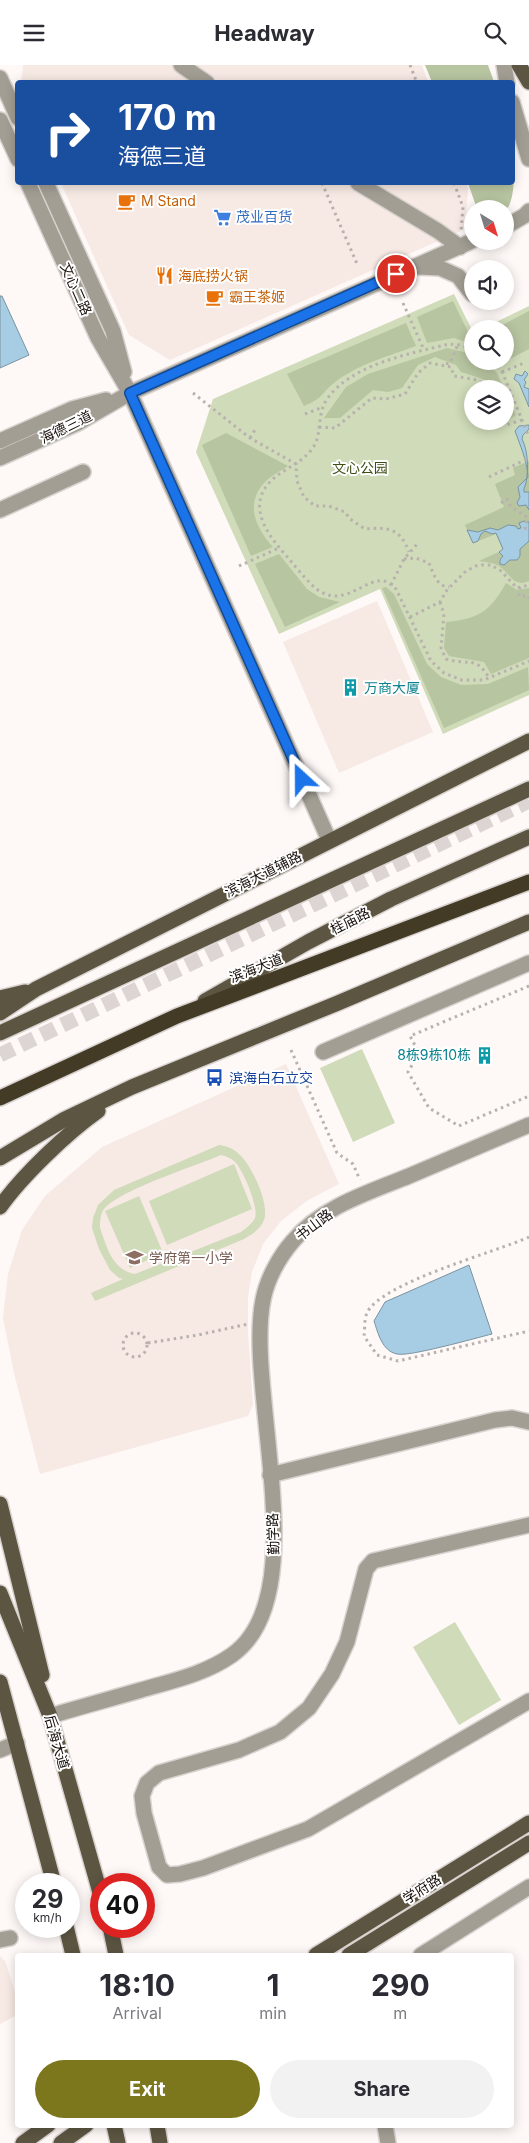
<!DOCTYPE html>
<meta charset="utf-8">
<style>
:root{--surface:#fff;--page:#f2f2f3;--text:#2b2b33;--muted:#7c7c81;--accent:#7c771c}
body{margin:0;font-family:Inter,"Noto Sans SC",sans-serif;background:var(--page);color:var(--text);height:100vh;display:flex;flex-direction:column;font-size:19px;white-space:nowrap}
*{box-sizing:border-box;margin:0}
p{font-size:16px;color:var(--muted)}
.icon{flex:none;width:28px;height:28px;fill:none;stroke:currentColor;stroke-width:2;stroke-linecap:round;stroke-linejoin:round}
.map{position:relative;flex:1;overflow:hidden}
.panel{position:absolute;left:15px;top:1888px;width:499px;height:175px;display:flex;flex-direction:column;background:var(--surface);border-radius:5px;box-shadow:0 2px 12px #0003}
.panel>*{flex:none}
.top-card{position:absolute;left:15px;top:15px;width:500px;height:105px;border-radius:5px;box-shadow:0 2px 12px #0003;background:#1a4fa0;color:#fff;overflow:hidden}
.needle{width:32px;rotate:142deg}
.tools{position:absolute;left:464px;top:135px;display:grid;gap:10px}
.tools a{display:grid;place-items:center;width:50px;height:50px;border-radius:50%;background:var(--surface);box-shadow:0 2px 12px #0003;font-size:25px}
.speed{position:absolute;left:15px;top:1808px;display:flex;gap:10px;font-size:25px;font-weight:700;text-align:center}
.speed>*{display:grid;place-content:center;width:65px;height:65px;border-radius:50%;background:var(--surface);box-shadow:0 2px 12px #0003;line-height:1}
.speed small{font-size:12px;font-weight:400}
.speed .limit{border:8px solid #d22;background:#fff;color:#111}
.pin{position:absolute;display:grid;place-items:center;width:42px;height:42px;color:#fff;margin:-21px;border:2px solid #fff;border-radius:50%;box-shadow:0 1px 5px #0007}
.me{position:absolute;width:55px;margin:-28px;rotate:336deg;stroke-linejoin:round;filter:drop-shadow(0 0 4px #0008)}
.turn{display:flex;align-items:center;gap:18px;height:105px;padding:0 20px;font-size:22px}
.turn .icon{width:65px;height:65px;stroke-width:2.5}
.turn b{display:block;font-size:35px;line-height:42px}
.eta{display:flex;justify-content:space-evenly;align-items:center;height:85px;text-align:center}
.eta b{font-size:30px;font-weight:700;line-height:35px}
.button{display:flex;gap:10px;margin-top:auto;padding:10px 20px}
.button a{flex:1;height:58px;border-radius:30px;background:var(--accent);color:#fff;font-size:20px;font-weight:700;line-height:58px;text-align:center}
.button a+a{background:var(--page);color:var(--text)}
header{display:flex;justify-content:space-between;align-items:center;height:65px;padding:0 20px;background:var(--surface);font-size:22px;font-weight:700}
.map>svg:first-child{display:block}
</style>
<header><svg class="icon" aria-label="menu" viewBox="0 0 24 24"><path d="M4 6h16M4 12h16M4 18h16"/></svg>Headway<svg class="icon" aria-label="search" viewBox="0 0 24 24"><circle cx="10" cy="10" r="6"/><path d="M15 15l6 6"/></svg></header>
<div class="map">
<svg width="529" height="2078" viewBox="0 0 529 2078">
<rect width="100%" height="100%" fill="#fef8f6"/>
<!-- built -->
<g fill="#f7e9e4">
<path d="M23,0H422L428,17L21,18Z"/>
<path d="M61,118H466L468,124L465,164L170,295L129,270Z"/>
<path d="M377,536L433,667L339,708L283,577Z"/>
<path d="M286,999L339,1119L308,1135L281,1156L263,1179L252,1207L248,1232V1268L253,1340L248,1351L40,1409L14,1308L3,1253L8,1209L22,1165L45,1131L102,1082Z"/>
<path d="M0,1891L5,1896L18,1936L17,1950L0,1959Z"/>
</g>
<!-- green -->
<g fill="#cfdbb9" fill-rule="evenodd">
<path d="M454,229L472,265V296H505V264H482L529,241V630L443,669L380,524L279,569L196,387L213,334ZM472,324H505V356H472Z"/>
<path d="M362,984L395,1058L353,1077L320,1003Z"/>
<path d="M219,1080C228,1081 234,1084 240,1090C252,1101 270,1140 264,1155C260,1165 252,1169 244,1174L95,1236L91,1228L123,1214L119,1213L110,1205L99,1184L92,1163L93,1153L98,1140L114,1125ZM221,1090C226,1091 231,1093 235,1097C243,1105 259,1142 255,1153C252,1159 246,1163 241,1167L135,1209C112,1205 107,1182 100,1163C100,1156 100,1150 104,1144C120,1125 195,1101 221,1090Z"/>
<path d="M234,1099L252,1144L167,1180L149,1136Z"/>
<path d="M139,1131L163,1188L130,1203L105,1146Z"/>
<path d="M455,1557L501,1635L459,1660L413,1582Z"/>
</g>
<!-- forest -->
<g fill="#b8c5a1">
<path d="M425,0H488L494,17H432Z"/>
<path d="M513,76C513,92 518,135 505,146V144H477L468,118H512Z"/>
<path d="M453,236L469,269L472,271V279L454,273L427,278L417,252Z"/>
<path d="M529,246V284L504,297L505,264H495Z"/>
<path d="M406,258L416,281C389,291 358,299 334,318C320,329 324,333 304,341L287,309Z"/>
<path d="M447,283L472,289V296H484L497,308L504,324H495L486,315L461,307L456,300L435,292L418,300L402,323L388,327L373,325L340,353H324L346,322L368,309Z"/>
<path d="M505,326L516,350L510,354L505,351Z"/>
<path d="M226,368L288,401C282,405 274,409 268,414C244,436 254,461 273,482L251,491L202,380Z"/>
<path d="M529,396V516C513,523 511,509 499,501C494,498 486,497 479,496L503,485L496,469L473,478L465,460L504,442L495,419L515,410L513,403Z"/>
<path d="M279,489L307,524L319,532L340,537L285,562L255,499Z"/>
<path d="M506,518L517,525L529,523V593L491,609L484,597L449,591L444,583L446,557C478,554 490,547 506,518Z"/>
<path d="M386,522L394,529L427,599L441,612L461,620L488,619L528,602L529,625L444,663L382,523Z"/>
</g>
<!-- water -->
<g fill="#a6cde3" stroke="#7b94a2">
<path d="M0,231H2L29,290L0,303Z"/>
<path d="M525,306L528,309L524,315L526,317L524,322L529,324V342L519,318L514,314L516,309L522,311Z"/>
<path d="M529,360V364L523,370L522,374C529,387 529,412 524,424V427H529V445L526,440L519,441L517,438L520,432L518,422L528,412C527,395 520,380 515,366L519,361Z"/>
<path d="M524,456L529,457V476L520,484V491L517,495H510L504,500L500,499V495L503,491L499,487L503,484L496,468L492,469L485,466L481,469L478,476L473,478L467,465L478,467L490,463L498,465L508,460L516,461L518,464L521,463L519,458Z"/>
<path d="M469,1200L492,1269C476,1273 409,1292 397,1289C382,1286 378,1268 374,1256L385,1237Z"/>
</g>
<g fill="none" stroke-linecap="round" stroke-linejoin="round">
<!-- highway-tunnel -->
<path stroke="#dcd5d3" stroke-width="15" stroke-dasharray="15 8" stroke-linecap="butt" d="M0,990L529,736"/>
<defs>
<g id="minor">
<path d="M181,0L207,18"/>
<path d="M504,0L507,18"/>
<path d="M0,13L18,53"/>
<path d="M512,37L529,94"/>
<path d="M0,55L18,94"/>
<path d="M28,118L98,273L130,328L329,775"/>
<path d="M46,118L113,266L124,307"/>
<path d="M358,118L438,166L460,182"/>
<path d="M505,162L524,151L529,146"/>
<path d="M418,202L440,203L458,211L472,229"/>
<path d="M0,376L72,344L106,335"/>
<path d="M0,393L78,358L130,328L472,176"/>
<path d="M0,445L83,407"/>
<path d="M323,987L529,898"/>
<path d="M270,1410L495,1355L512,1353L529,1357"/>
<path d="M529,1460L373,1496L366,1504L347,1577L332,1609L309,1643L280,1667L239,1685L159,1708L147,1718L142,1731L144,1748L159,1802L167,1810L180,1809L203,1803L308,1764L529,1636"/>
<path d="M50,1651C80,1642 110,1634 141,1625C172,1616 205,1609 232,1590C316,1531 245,1325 263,1235C267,1214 279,1192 293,1176C321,1142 370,1127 409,1111C449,1094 489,1077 529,1060"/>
<path d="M0,1685L17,1678"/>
<path d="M0,1875L10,1873"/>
<path d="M421,1890L529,1822"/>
<path d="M385,2060L388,2078"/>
</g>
<g id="major">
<path d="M519,0L529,17"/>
<path d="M0,933L25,927"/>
<path d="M205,936L308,877L391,834L529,772"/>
<path d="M0,948L36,924L529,676"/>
<path d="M0,968L529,724"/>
<path d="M0,1093L65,1054L132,1022L338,938L529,857"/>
<path d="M0,1142C22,1111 67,1068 98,1046"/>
<path d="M0,1439L42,1610"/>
<path d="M0,1528L50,1651L101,1831"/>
<path d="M0,1617L54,1819"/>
<path d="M66,1861L73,1890"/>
<path d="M110,1861L116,1890"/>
<path d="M316,1890L529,1758"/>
<path d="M349,1890L529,1778"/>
<path d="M114,2060L118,2078"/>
<path d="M157,2060L160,2078"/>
<path d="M23,2078L48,2060"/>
<path d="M61,2078L86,2060"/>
</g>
<path id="highway" d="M0,1033L177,951L529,817"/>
</defs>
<!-- minor casing -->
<use href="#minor" stroke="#d9d3d0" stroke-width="18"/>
<!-- major casing -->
<use href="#major" stroke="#d9d3d0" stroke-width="18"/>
<!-- highway casing -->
<use href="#highway" stroke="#d9d3d0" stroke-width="18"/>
<!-- path -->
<g stroke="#b8b1ae" stroke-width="3" stroke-dasharray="2.5 4" stroke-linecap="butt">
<path d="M410,0L417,18"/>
<path d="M322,118L358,201"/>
<path d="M454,118L463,142L461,166"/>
<path d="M403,238L424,285"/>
<path d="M472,284L461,280L449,279C409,289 352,299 327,334C316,350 323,370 312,384C302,398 285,403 273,414C243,441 270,473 290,495C297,504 305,513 313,521C343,549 367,508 387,517C390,518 393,522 396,524L431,596L444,608L462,615H484L529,596"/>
<path d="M494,296L501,304L529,372"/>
<path d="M446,299L450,298L458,279"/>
<path d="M502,307L524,298"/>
<path d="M193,328L250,373L296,399L297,416L304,432L315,441H329L345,447L350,454L365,464C388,462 400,463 409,487"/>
<path d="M305,349L323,342"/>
<path d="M503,356L506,360L522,355"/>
<path d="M319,362L335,363L372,333L386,334L405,329L418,308L430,298L451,302L454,311L477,315L491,324"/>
<path d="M250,373L256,363"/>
<path d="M489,412L529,393"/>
<path d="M501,438L507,434L511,442L527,452L525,463L529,465"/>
<path d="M404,494L416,493L429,498C434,509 436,521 449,522"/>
<path d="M239,501L279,483"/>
<path d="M391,520L404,494L418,478"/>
<path d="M520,522L519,531H529V535"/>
<path d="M440,537L444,549L441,583L446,594C468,601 476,590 489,613"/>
<path d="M410,552L440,537L447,525L466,506L478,500H491L501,506L517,523L529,520"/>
<path d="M529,921L410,971L419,988L408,1007L429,1043L459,1061L529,1031"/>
<path d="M291,985L337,1088L353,1099L360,1115"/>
<path d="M529,1172C496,1187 380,1218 367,1248C364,1254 365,1264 364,1271L377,1290L398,1296L529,1266"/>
<circle cx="135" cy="1280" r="12"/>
<path d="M148,1278L198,1270L248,1259"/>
</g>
<!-- minor -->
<use href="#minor" stroke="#a29e94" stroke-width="15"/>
<!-- major -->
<use href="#major" stroke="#5c5542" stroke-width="15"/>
<!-- highway -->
<use href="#highway" stroke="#433b26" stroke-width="15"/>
</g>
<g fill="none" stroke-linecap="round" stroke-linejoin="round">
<defs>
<path id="route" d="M302,714L130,328L396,209"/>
</defs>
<!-- route casing -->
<use href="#route" stroke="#114b97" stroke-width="12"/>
<!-- route -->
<use href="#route" stroke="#1a73e8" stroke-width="9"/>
</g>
<!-- icons -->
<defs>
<symbol id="cafe-bare" viewBox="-9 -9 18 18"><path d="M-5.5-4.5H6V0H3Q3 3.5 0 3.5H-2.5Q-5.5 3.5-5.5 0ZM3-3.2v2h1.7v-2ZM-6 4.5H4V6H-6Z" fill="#e8710a" stroke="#fff" stroke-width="2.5" paint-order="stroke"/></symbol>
<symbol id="supermarket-bare" viewBox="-9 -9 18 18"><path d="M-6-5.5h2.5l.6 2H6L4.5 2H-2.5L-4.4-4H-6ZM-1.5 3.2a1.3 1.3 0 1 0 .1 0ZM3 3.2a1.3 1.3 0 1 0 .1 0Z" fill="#3f7fe0" stroke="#fff" stroke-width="2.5" paint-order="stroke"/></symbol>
<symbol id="restaurant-bare" viewBox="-9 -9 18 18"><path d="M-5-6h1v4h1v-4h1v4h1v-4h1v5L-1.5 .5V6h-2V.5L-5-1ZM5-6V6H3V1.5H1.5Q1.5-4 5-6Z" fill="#e8710a" stroke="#fff" stroke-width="2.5" paint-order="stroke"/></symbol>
<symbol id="building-bare" viewBox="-9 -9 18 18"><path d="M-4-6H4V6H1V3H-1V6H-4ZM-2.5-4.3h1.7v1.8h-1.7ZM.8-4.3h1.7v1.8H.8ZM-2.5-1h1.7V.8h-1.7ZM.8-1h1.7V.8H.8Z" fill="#0f9aa8" stroke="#fff" stroke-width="2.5" paint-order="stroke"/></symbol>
<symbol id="bus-bare" viewBox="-9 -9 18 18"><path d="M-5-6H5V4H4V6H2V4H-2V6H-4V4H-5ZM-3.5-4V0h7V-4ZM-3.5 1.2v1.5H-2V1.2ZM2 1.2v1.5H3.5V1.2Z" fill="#1a4fb4" stroke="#fff" stroke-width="2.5" paint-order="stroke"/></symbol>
<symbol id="school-bare" viewBox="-9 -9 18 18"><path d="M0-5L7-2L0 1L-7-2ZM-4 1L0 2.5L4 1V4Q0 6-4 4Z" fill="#8d6e63" stroke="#fff" stroke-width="2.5" paint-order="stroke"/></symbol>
</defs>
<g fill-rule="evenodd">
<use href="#cafe-bare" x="114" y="124" width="25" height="25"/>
<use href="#supermarket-bare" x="210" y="140" width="25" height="25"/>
<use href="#restaurant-bare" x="152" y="198" width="25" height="25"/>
<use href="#cafe-bare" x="202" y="220" width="25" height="25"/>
<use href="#building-bare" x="338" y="610" width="25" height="25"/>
<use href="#building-bare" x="472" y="978" width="25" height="25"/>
<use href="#bus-bare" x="202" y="1000" width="25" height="25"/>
<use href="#school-bare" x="122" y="1180" width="25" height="25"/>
</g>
<g text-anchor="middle" stroke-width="4" stroke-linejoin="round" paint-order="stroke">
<!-- food labels -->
<g font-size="14" fill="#c56008" stroke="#fff" text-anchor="start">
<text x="141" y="141">M Stand</text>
<text x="178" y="216">海底捞火锅</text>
<text x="229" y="237">霸王茶姬</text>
</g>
<!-- shop labels -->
<g font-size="14" fill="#366cbe" stroke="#fff" text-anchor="start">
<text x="236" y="157">茂业百货</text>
</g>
<!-- street labels -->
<g font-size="14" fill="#180f0b" stroke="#fff">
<text transform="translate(76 224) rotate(66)" y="5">文心二路</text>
<text transform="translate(66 362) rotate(-26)" y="5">海德三道</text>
<text transform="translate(263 809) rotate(-27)" y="5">滨海大道辅路</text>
<text transform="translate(350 856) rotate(-27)" y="5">桂庙路</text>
<text transform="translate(256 903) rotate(-21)" y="5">滨海大道</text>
<text transform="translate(314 1160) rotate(-37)" y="5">书山路</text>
<text transform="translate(273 1469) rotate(-92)" y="5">勤学路</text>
<text transform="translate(57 1677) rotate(74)" y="5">后海大道</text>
<text transform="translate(422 1824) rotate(-32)" y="5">学府路</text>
</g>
<!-- park labels -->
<g font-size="14" fill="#3e4e16" stroke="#fff">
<text x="360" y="408">文心公园</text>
</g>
<!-- culture labels -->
<g font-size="14" fill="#0d838f" stroke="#fff" text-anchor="start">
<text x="364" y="628">万商大厦</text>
<text x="471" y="995" text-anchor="end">8栋9栋10栋</text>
</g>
<!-- transit labels -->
<g font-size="14" fill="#164399" stroke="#fff" text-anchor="start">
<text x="229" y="1018">滨海白石立交</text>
</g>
<!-- education labels -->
<g font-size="14" fill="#785e54" stroke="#fff" text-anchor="start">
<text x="149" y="1198">学府第一小学</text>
</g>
</g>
</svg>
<div class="tools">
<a><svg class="needle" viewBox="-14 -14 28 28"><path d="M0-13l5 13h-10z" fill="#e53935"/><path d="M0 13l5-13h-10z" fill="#7c7c81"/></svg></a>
<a><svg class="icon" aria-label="sound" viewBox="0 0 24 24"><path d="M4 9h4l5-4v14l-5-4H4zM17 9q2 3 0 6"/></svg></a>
<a><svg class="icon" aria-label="search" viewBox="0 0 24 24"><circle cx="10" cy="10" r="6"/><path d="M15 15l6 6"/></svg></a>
<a><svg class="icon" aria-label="layers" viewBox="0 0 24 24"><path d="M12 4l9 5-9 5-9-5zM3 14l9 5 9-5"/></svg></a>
</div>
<div class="speed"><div>29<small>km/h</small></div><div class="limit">40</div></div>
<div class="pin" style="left:396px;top:209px;background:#d93025"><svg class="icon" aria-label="arrive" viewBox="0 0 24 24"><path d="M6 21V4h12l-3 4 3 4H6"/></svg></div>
<svg class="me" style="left:302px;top:714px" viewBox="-20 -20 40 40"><path d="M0-17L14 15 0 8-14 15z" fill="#1a73e8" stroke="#fff" stroke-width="4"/></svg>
<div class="top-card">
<div class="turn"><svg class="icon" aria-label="right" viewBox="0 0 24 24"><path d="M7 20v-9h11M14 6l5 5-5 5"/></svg><div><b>170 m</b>海德三道</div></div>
</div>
<section class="panel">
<div class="eta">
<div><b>18:10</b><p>Arrival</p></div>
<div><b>1</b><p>min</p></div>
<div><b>290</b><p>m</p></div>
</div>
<div class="button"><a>Exit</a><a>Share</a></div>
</section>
</div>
